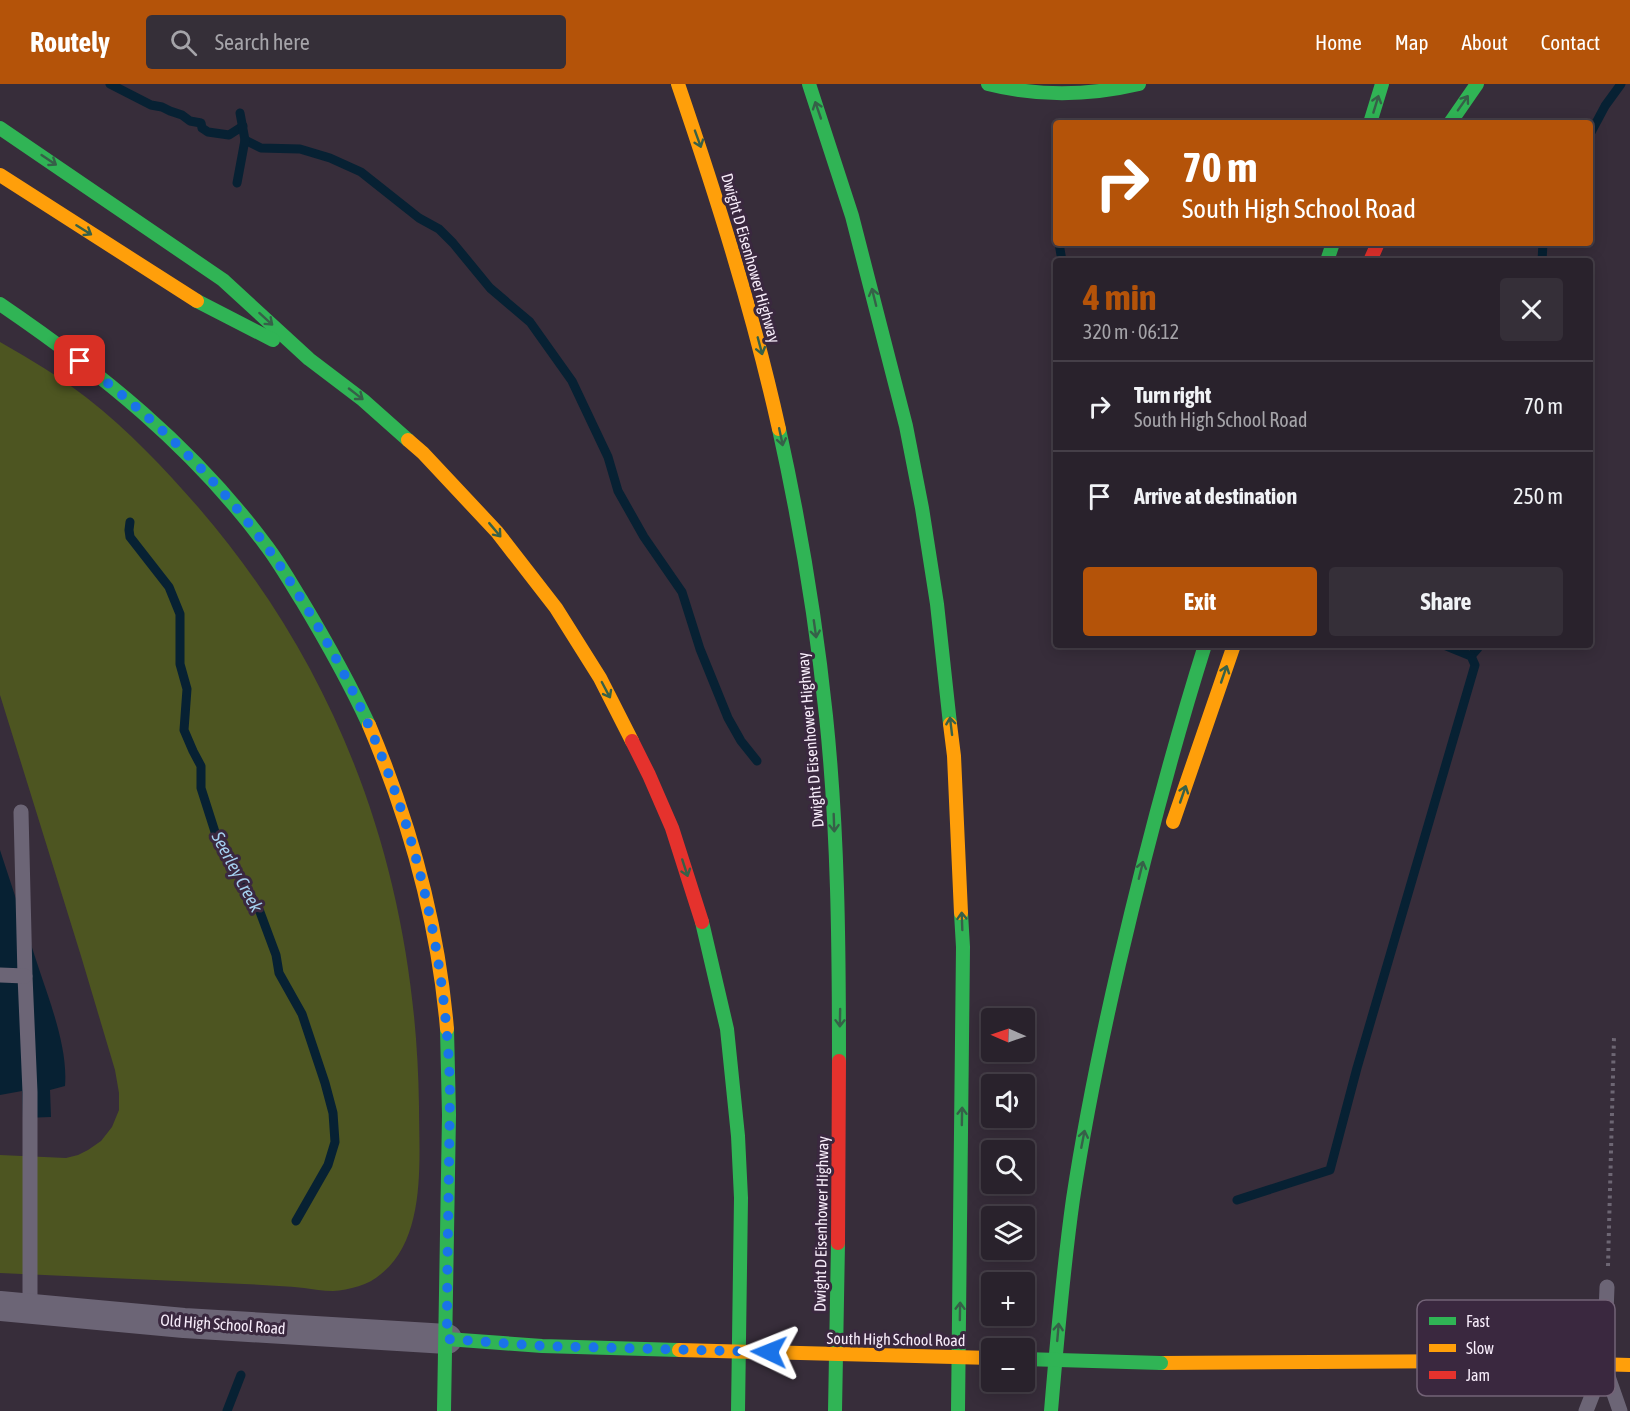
<!DOCTYPE html>
<meta charset="utf-8">
<style>
:root{--surface:#29222c;--page:#352f38;--text:#f1f3f6;--muted:#a5a4a9;--line:#453f48;--accent:#b45309}
body{margin:0;font-family:"Asap Condensed",sans-serif;background:var(--page);color:var(--text);height:100vh;display:flex;flex-direction:column;font-size:22px;white-space:nowrap}
*{box-sizing:border-box;margin:0}
p{font-size:20px;color:var(--muted)}
.icon{flex:none;width:33px;height:33px;fill:none;stroke:currentColor;stroke-width:2;stroke-linecap:round;stroke-linejoin:round}
.map{position:relative;flex:1;overflow:hidden}
.side{position:absolute;left:1053px;top:174px;width:540px;height:390px;display:flex;flex-direction:column;background:var(--surface);border-radius:6px;box-shadow:0 3px 15px #0003,0 0 0 2px var(--line)}
.side>*{flex:none}
.banner{position:absolute;left:1053px;top:36px;width:540px;height:126px;border-radius:6px;box-shadow:0 3px 15px #0003,0 0 0 2px var(--line);background:#b45309;color:#fff;overflow:hidden}
.needle{width:39px;rotate:272deg}
.controls{position:absolute;left:981px;top:924px;display:grid;gap:12px}
.controls a{display:grid;place-items:center;width:54px;height:54px;border-radius:6px;background:var(--surface);box-shadow:0 3px 15px #0003,0 0 0 2px var(--line);font-size:30px}
.pin{position:absolute;display:grid;place-items:center;width:51px;height:51px;color:#fff;margin:-26px;border-radius:12px;box-shadow:0 3px 9px #0006}
.me{position:absolute;width:66px;margin:-33px;rotate:272deg;stroke-linejoin:round;filter:drop-shadow(0 0 4px #0008)}
.turn{display:flex;align-items:center;gap:21px;height:126px;padding:0 30px;font-size:27px}
.turn .icon{width:78px;height:78px;stroke-width:2.5}
.turn b{display:block;font-size:42px;line-height:51px}
.round{display:grid;place-items:center;flex:none;width:63px;height:63px;border-radius:6px;background:var(--page)}
.head{display:flex;align-items:center;justify-content:space-between;height:102px;padding:0 30px}
h1{font-size:36px;font-weight:700;line-height:45px;color:var(--accent)}
.button{display:flex;gap:12px;margin-top:auto;padding:12px 30px}
.button a{flex:1;height:69px;border-radius:6px;background:var(--accent);color:#fff;font-size:24px;font-weight:700;line-height:69px;text-align:center}
.button a+a{background:var(--page);color:var(--text)}
ul{padding:0;list-style:none}
li{display:flex;align-items:center;gap:18px;height:90px;padding:0 30px;border-top:2px solid var(--line)}
li div{flex:1}
li b{display:block;font-size:22px}
li em{font-style:normal}
header{display:flex;align-items:center;gap:36px;box-sizing:border-box;height:84px;padding:0 30px;background:var(--accent);color:#fff}
header strong{font-size:28px}
nav{display:flex;gap:33px;margin-inline-start:auto;font-size:21px}
.search{width:420px;height:54px;background:var(--page);display:flex;align-items:center;gap:15px;box-sizing:border-box;padding:0 21px;border-radius:6px;color:var(--muted);font-size:22px}
.map>svg:first-child{display:block}
</style>
<header>
<strong>Routely</strong>
<div class="search"><svg class="icon" aria-label="search" viewBox="0 0 24 24"><circle cx="10" cy="10" r="6"/><path d="M15 15l6 6"/></svg>Search here</div>
<nav><a>Home</a><a>Map</a><a>About</a><a>Contact</a></nav>
</header>
<div class="map">
<svg width="1630" height="1327" viewBox="0 0 1630 1327">
<rect width="100%" height="100%" fill="#372d3a"/>
<!-- green -->
<path fill="#4d5521" d="M0,258C30,275 60,293 87,314C128,346 164,384 198,423C345,593 416,798 419,1022C419,1075 427,1153 381,1190C369,1201 349,1206 333,1207C323,1207 313,1205 304,1204C284,1202 264,1201 244,1200C163,1196 81,1193 0,1189V1071L66,1074L78,1071L88,1066L101,1057L112,1043L119,1026V1009L115,986L81,872L0,611Z"/>
<!-- water -->
<path fill="#072133" d="M0,766C13,806 26,845 39,885C51,921 68,965 65,1002L50,1006L51,1033L23,1034L22,1007L0,1011Z"/>
<g fill="none" stroke-linecap="round" stroke-linejoin="round">
<!-- stream -->
<g stroke="#072133" stroke-width="9">
<path d="M110,0L151,21L162,23L170,27L182,31L190,37L201,39L202,44L208,48L229,51L243,42"/>
<path d="M1590,50L1605,22L1621,0"/>
<path d="M245,56L261,64L300,65L330,74L361,88L419,134L439,145L453,159L490,204L530,238L572,297L608,373L618,407L644,453L682,508L700,565L728,634L741,657L757,677"/>
<path d="M237,99L245,56L240,29"/>
<path d="M1056,137V139"/>
<path d="M1059,159L1062,177"/>
<path d="M1542,177L1543,159"/>
<path d="M130,438L129,446L130,453L169,503L180,530V580L187,605L184,646L193,667L201,682V704L216,751L260,828L276,871L279,889L302,930L325,999L333,1029L335,1058L328,1081L296,1137"/>
<path d="M1471,572L1478,564V561"/>
<path d="M1237,1116L1330,1086L1357,984L1475,581L1471,572L1444,561"/>
<path d="M227,1327L241,1291"/>
</g>
<!-- path -->
<path stroke="#6d6673" stroke-width="4" stroke-dasharray="3 4.5" stroke-linecap="butt" d="M1608,1182L1614,953"/>
<!-- lane -->
<g stroke="#6c6576" stroke-width="15">
<path d="M21,728L25,892L30,1008V1224"/>
<path d="M0,891L25,892"/>
<path d="M1604,1281L1620,1327"/>
<path d="M1586,1327L1604,1281L1607,1203"/>
</g>
<!-- street -->
<path stroke="#6c6576" stroke-width="30" d="M0,1222L184,1239L447,1255"/>
<!-- fast -->
<g stroke="#30b455" stroke-width="14">
<path d="M809,0L852,132L906,342L922,424L937,520L950,640"/>
<path d="M988,0C1039,13 1088,12 1139,0"/>
<path d="M1370,39L1382,0"/>
<path d="M1450,39L1477,0"/>
<path d="M0,44L223,196L309,275L363,316L408,356"/>
<path d="M1327,177L1333,159"/>
<path d="M197,217L273,256"/>
<path d="M0,220C100,288 192,362 265,460C279,478 290,498 302,517C326,557 349,598 369,641"/>
<path d="M779,345C800,440 816,536 826,632C838,747 839,862 839,977"/>
<path d="M702,838L727,945L738,1052L741,1114L738,1327"/>
<path d="M447,1255L542,1262L679,1266"/>
<path d="M444,1327L449,1031L447,945"/>
<path d="M835,1327L838,1159"/>
<path d="M958,1327L963,863L961,829"/>
<path d="M1051,1327C1057,1256 1063,1186 1073,1115C1085,1036 1101,958 1119,880C1144,773 1172,666 1205,561"/>
</g>
<!-- slow -->
<g stroke="#ff9f0a" stroke-width="14">
<path d="M678,0C717,114 753,228 779,345"/>
<path d="M0,91L197,217"/>
<path d="M408,356L423,369L497,448L556,524L600,594L632,657"/>
<path d="M950,640L954,672L961,829"/>
<path d="M369,641C410,738 438,839 447,945"/>
<path d="M1173,738L1234,561"/>
<path d="M1161,1279L1483,1277L1630,1281"/>
</g>
<!-- jam -->
<g stroke="#e5322d" stroke-width="14">
<path d="M1370,177L1378,159"/>
<path d="M632,657L649,691L672,744L702,838"/>
<path d="M838,1159L839,977"/>
</g>
<!-- fast-bridge -->
<path stroke="#30b455" stroke-width="14" d="M1024,1275L1161,1279"/>
<!-- slow-bridge -->
<path stroke="#ff9f0a" stroke-width="14" d="M679,1266L992,1274"/>
</g>
<!-- one-way arrows -->
<defs><path id="oneway-shaft" d="M-6 0H5M1.5-3L5.5 0L1.5 3" fill="none" stroke-width="1.6" stroke-linecap="round" stroke-linejoin="round" transform="scale(1.5)"/></defs>
<g stroke="#366048">
<use href="#oneway-shaft" transform="translate(1463 19) rotate(-55)"/>
<use href="#oneway-shaft" transform="translate(1376 20) rotate(-73)"/>
<use href="#oneway-shaft" transform="translate(818 26) rotate(-109)"/>
<use href="#oneway-shaft" transform="translate(698 55) rotate(70)"/>
<use href="#oneway-shaft" transform="translate(49 76) rotate(34)"/>
<use href="#oneway-shaft" transform="translate(84 146) rotate(32)"/>
<use href="#oneway-shaft" transform="translate(874 213) rotate(-104)"/>
<use href="#oneway-shaft" transform="translate(266 235) rotate(42)"/>
<use href="#oneway-shaft" transform="translate(760 262) rotate(75)"/>
<use href="#oneway-shaft" transform="translate(356 310) rotate(38)"/>
<use href="#oneway-shaft" transform="translate(781 353) rotate(78)"/>
<use href="#oneway-shaft" transform="translate(495 446) rotate(50)"/>
<use href="#oneway-shaft" transform="translate(815 545) rotate(82)"/>
<use href="#oneway-shaft" transform="translate(1224 590) rotate(-71)"/>
<use href="#oneway-shaft" transform="translate(606 606) rotate(62)"/>
<use href="#oneway-shaft" transform="translate(951 642) rotate(-97)"/>
<use href="#oneway-shaft" transform="translate(1183 710) rotate(-71)"/>
<use href="#oneway-shaft" transform="translate(834 739) rotate(88)"/>
<use href="#oneway-shaft" transform="translate(685 784) rotate(72)"/>
<use href="#oneway-shaft" transform="translate(1141 786) rotate(-76)"/>
<use href="#oneway-shaft" transform="translate(962 837) rotate(-92)"/>
<use href="#oneway-shaft" transform="translate(840 934) rotate(91)"/>
<use href="#oneway-shaft" transform="translate(962 1032) rotate(-89)"/>
<use href="#oneway-shaft" transform="translate(1083 1055) rotate(-79)"/>
<use href="#oneway-shaft" transform="translate(960 1227) rotate(-89)"/>
<use href="#oneway-shaft" transform="translate(1058 1248) rotate(-85)"/>
</g>
<g fill="none" stroke-linecap="round" stroke-linejoin="round">
<!-- route -->
<path stroke="#1a73e8" stroke-width="10" stroke-dasharray="0 18" d="M80,277C147,329 209,386 260,454C276,474 289,496 303,518C391,658 440,814 449,980C451,1014 449,1049 449,1084C448,1141 447,1198 447,1255L542,1262L769,1268"/>
</g>
<g text-anchor="middle" stroke-width="6" stroke-linejoin="round" paint-order="stroke">
<!-- street labels -->
<g font-size="16" fill="#f7ecfa" stroke="#3a283f">
<text transform="translate(751 174) rotate(74)" y="6">Dwight D Eisenhower Highway</text>
<text transform="translate(810 656) rotate(-95)" y="6">Dwight D Eisenhower Highway</text>
<text transform="translate(821 1140) rotate(-89)" y="6">Dwight D Eisenhower Highway</text>
<text transform="translate(223 1240) rotate(4)" y="6">Old High School Road</text>
<text transform="translate(896 1255) rotate(1)" y="6">South High School Road</text>
</g>
<!-- water labels -->
<g font-size="18" font-style="italic" fill="#a5d0ef" stroke="#3a283f">
<text transform="translate(237 788) rotate(62)" y="6">Seerley Creek</text>
</g>
</g>
<!-- legend -->
<rect x="1417" y="1216" width="198" height="96" rx="9" fill="#3a283f" stroke="#736377" stroke-width="1.5"/>
<rect x="1429" y="1233" width="27" height="8" fill="#30b455"/>
<rect x="1429" y="1260" width="27" height="8" fill="#ff9f0a"/>
<rect x="1429" y="1287" width="27" height="8" fill="#e5322d"/>
<g font-size="16" fill="#f7ecfa">
<text x="1466" y="1243">Fast</text>
<text x="1466" y="1270">Slow</text>
<text x="1466" y="1297">Jam</text>
</g>
</svg>
<div class="controls">
<a><svg class="needle" viewBox="-14 -14 28 28"><path d="M0-13l5 13h-10z" fill="#e53935"/><path d="M0 13l5-13h-10z" fill="#a5a4a9"/></svg></a>
<a><svg class="icon" aria-label="sound" viewBox="0 0 24 24"><path d="M4 9h4l5-4v14l-5-4H4zM17 9q2 3 0 6"/></svg></a>
<a><svg class="icon" aria-label="search" viewBox="0 0 24 24"><circle cx="10" cy="10" r="6"/><path d="M15 15l6 6"/></svg></a>
<a><svg class="icon" aria-label="layers" viewBox="0 0 24 24"><path d="M12 4l9 5-9 5-9-5zM3 14l9 5 9-5"/></svg></a>
<a>+</a>
<a>−</a>
</div>
<div class="pin" style="left:80px;top:277px;background:#d93025"><svg class="icon" aria-label="arrive" viewBox="0 0 24 24"><path d="M6 21V4h12l-3 4 3 4H6"/></svg></div>
<svg class="me" style="left:769px;top:1268px" viewBox="-20 -20 40 40"><path d="M0-17L14 15 0 8-14 15z" fill="#1a73e8" stroke="#fff" stroke-width="4"/></svg>
<div class="banner">
<div class="turn"><svg class="icon" aria-label="right" viewBox="0 0 24 24"><path d="M7 20v-9h11M14 6l5 5-5 5"/></svg><div><b>70 m</b>South High School Road</div></div>
</div>
<section class="side">
<div class="head"><div><h1>4 min</h1><p>320 m · 06:12</p></div><a class="round"><svg class="icon" aria-label="close" viewBox="0 0 24 24"><path d="M6 6l12 12M18 6L6 18"/></svg></a></div>
<ul>
<li><svg class="icon" aria-label="right" viewBox="0 0 24 24"><path d="M7 20v-9h11M14 6l5 5-5 5"/></svg><div><b>Turn right</b><p>South High School Road</p></div><em>70 m</em></li>
<li><svg class="icon" aria-label="arrive" viewBox="0 0 24 24"><path d="M6 21V4h12l-3 4 3 4H6"/></svg><div><b>Arrive at destination</b></div><em>250 m</em></li>
</ul>
<div class="button"><a>Exit</a><a>Share</a></div>
</section>
</div>
